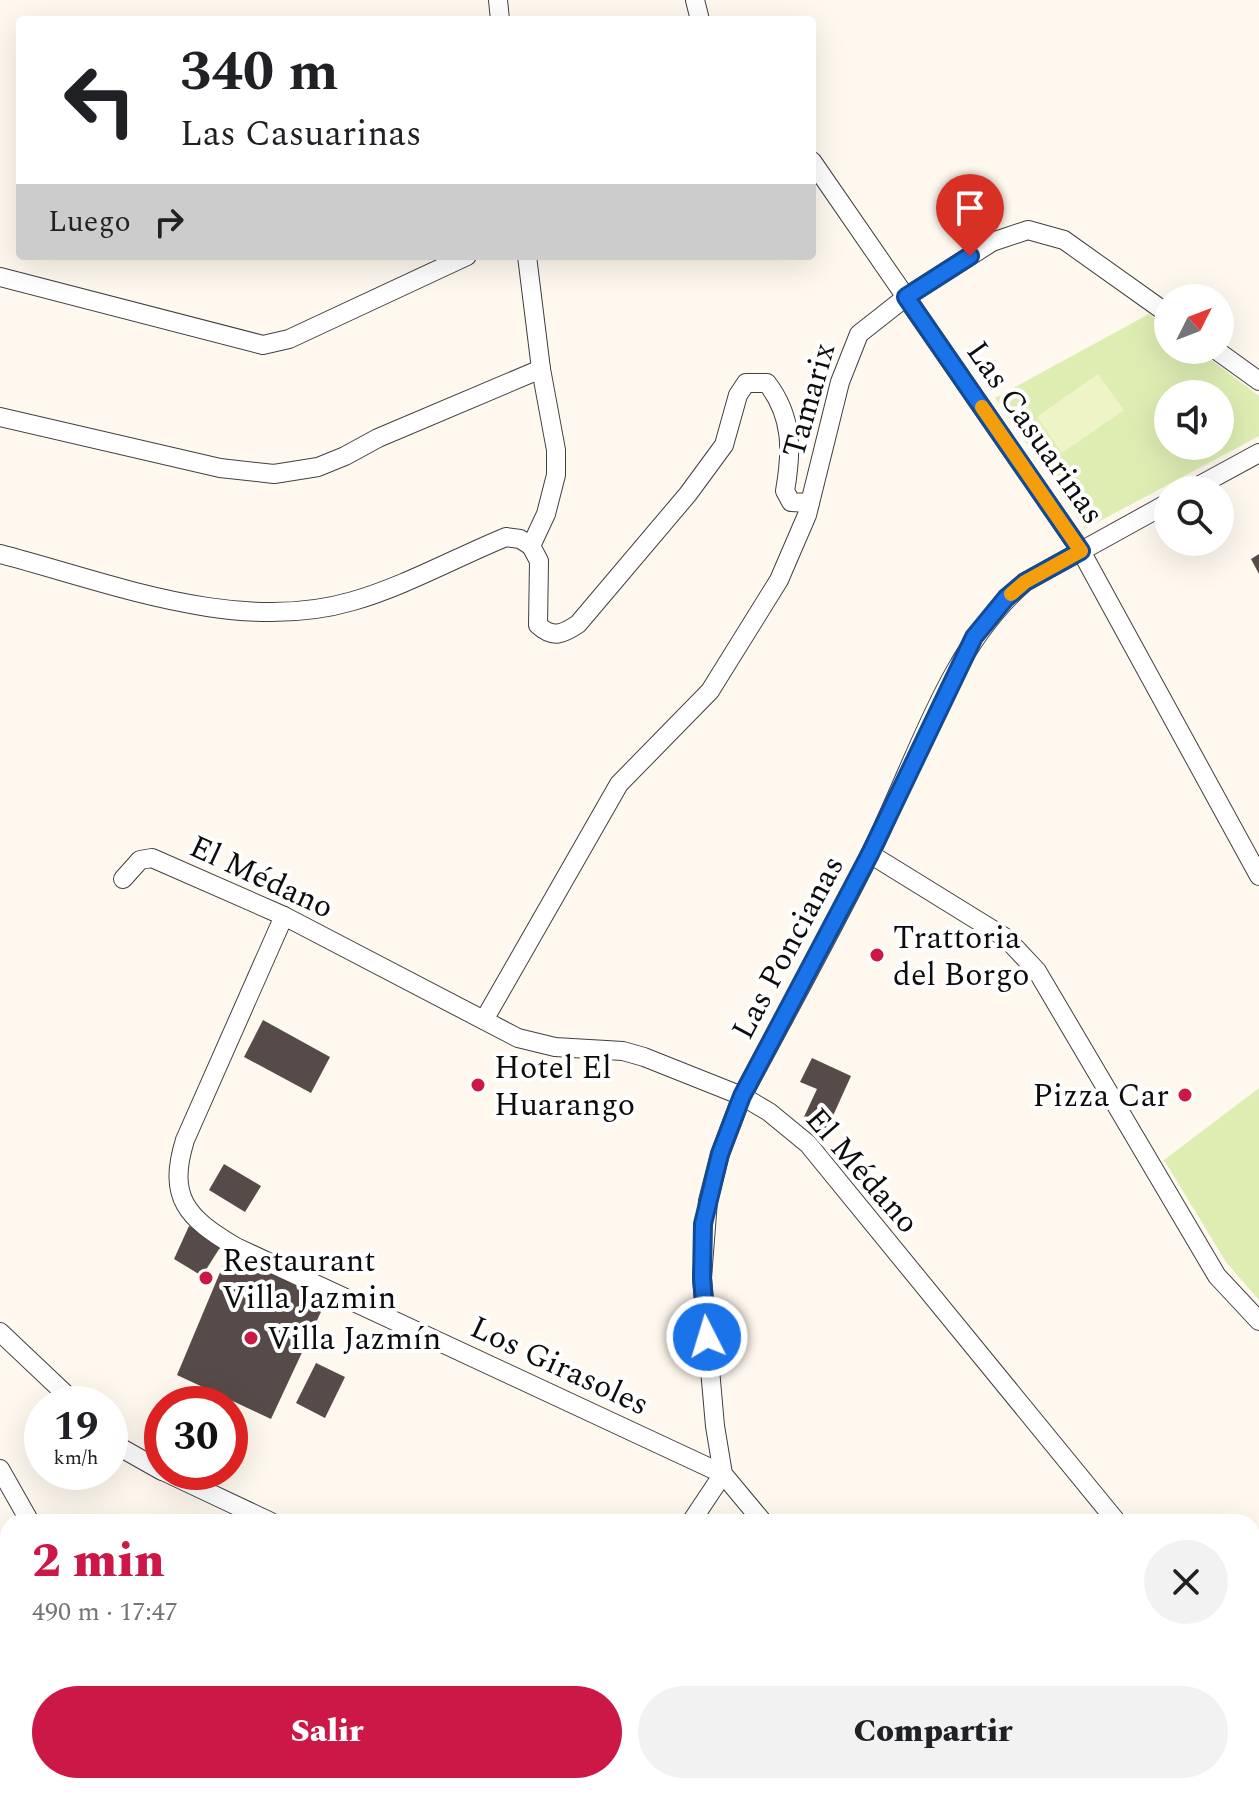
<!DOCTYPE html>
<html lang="es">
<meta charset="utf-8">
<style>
:root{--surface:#fff;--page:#f2f2f2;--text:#202124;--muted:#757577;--accent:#cb1846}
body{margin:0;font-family:Spectral,serif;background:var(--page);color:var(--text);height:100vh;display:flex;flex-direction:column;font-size:30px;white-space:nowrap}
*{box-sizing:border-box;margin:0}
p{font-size:26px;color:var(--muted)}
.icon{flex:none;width:44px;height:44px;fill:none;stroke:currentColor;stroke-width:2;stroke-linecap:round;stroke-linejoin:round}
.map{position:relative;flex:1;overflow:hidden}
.details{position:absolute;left:0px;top:1514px;width:1260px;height:280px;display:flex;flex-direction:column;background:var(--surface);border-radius:24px 24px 0 0;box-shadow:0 8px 32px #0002}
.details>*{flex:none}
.guide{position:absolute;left:16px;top:16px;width:800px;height:244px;border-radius:8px;box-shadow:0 8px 32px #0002;background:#fff;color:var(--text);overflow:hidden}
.needle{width:52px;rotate:48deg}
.controls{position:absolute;left:1154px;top:284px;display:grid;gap:16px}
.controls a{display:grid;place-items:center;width:80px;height:80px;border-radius:50%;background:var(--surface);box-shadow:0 8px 32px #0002;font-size:40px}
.speed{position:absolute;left:24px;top:1386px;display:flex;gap:16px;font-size:40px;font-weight:700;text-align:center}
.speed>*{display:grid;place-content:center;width:104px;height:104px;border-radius:50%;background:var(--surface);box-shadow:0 8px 32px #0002;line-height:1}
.speed small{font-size:20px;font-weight:400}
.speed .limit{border:12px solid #d22;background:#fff;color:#111}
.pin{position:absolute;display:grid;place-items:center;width:68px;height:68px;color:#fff;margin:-82px -34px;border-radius:50% 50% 50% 0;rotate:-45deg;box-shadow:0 0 8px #0007}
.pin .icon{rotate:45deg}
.me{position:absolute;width:88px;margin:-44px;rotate:355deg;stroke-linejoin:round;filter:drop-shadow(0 0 6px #0008)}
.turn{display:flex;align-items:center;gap:28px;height:168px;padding:0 32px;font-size:36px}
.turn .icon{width:104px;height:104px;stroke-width:2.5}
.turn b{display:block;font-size:56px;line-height:68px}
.then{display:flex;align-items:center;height:76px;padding:0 32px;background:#0003;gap:16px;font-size:30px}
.round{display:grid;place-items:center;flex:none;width:84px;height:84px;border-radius:42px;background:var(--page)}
.head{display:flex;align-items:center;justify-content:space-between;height:136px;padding:0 32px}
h1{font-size:48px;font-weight:800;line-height:60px;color:var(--accent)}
.cta{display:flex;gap:16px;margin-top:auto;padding:16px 32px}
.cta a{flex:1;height:92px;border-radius:48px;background:var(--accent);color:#fff;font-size:32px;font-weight:800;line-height:92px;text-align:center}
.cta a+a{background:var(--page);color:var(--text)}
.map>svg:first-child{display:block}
</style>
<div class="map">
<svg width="1259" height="1794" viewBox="0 0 1259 1794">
<rect width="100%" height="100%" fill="#fff8ee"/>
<!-- green -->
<g fill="#deeeb3" fill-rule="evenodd">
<path d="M1149,314L1168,328V350H1198L1259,396V436L1085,529L995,398ZM1168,394H1220V446H1168Z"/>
<path d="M1259,1088V1300L1226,1262L1164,1160Z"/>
</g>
<!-- pitch -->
<path fill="#eef4c6" d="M1098,374L1124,410L1062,453L1037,417Z"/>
<!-- building -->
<g fill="#574b49">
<path d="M1259,554V574L1251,559Z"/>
<path d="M263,1020L330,1057L311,1093L244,1057Z"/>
<path d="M812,1058L851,1076L827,1129L803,1119L817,1089L800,1082Z"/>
<path d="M224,1164L261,1186L245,1212L209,1190Z"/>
<path d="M189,1226L221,1246L202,1276L174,1259Z"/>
<path d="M229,1251L326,1301L271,1419L177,1375Z"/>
<path d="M316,1363L345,1377L325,1418L296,1403Z"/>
</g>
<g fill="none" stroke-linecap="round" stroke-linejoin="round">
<defs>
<g id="street">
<path d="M498,0L500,20"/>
<path d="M695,0L700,20"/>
<path d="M812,161L1081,551L1259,876"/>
<path d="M527,256L541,369L556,450V475L546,514L531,546L539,561L538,625C553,639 563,634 578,624L688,494L724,445L738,395L746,383H767C793,417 792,451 785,491L791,502L810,503"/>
<path d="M0,277L263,345L289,339L467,256"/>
<path d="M1216,350L1259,381"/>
<path d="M0,417L220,468L274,474L318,467L345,456L378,438L541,369"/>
<path d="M1191,490L1259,453"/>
<path d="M0,554C111,583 238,635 353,601C405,586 455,558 506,537L520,539L531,546"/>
<path d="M870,854L1006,938L1037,971L1217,1276L1259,1321"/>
<path d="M123,879L140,860L152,858L284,916L518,1038L555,1047L623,1051L644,1057L742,1096L769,1112L808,1144L1117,1522"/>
<path d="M284,916L185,1140C167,1198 187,1218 236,1247L723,1474L691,1522"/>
<path d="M484,1020L619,784L710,691L779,580L807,515L840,382L859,334L906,297L992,242L1028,230L1064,240L1168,314"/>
<path d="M0,1332L76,1404"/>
<path d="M110,1437L123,1449L162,1471"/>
<path d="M0,1469L30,1522"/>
<path d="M165,1472L271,1522"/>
<path d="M763,1522L723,1474L715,1426L702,1278L708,1201L720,1154L742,1096C785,1016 829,936 870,854C916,763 946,651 1025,582L1168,503"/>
<path d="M1252,1618L1259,1620"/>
<path d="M423,1786L442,1794"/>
<path d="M772,1786L779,1794"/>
<path d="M982,1786L988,1794"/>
<path d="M1222,1786L1226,1794"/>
<path d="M321,1794L331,1786"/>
</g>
</defs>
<!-- street casing -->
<use href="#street" stroke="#404040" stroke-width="20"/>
<!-- street -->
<use href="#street" stroke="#fff" stroke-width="18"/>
</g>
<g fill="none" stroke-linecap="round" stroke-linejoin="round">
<defs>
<path id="route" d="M707,1337L702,1278L703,1224L720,1154L742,1096L870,854L974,637L1006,598L1025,582L1081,551L906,297L970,256"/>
</defs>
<!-- route casing -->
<use href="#route" stroke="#114b97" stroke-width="20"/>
<!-- route -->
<use href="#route" stroke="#1a73e8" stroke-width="14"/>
<!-- slow -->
<path stroke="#f59e0b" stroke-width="14" d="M982,407L1081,551L1025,582L1011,594"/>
</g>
<!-- markers -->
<g fill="#cb1846" stroke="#fff" stroke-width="3">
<circle cx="877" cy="955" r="8"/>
<circle cx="478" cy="1085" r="8"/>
<circle cx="1185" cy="1095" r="8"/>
<circle cx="206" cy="1278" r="8"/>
<circle cx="251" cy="1338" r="8"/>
</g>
<g text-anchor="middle" stroke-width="8" stroke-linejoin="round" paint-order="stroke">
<!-- street labels -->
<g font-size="32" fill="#0d0d0d" stroke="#fff">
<text transform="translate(808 400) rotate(-74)" y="11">Tamarix</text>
<text transform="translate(1036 432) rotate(55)" y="11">Las Casuarinas</text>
<text transform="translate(262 876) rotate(25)" y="11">El Médano</text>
<text transform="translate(787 947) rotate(-62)" y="11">Las Poncianas</text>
<text transform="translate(863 1170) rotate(49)" y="11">El Médano</text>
<text transform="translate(560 1365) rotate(25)" y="11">Los Girasoles</text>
</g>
<!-- poi labels -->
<g font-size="32" fill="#0d0d0d" stroke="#fff" text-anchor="start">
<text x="893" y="948">Trattoria<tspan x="893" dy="37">del Borgo</tspan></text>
<text x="494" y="1078">Hotel El<tspan x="494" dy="37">Huarango</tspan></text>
<text x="1169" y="1106" text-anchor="end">Pizza Car</text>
<text x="222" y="1271">Restaurant<tspan x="222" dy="37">Villa Jazmin</tspan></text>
<text x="267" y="1349">Villa Jazmín</text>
</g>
</g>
</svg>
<div class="controls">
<a><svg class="needle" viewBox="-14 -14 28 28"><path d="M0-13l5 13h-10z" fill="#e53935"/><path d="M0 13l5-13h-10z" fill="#757577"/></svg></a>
<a><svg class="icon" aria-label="sound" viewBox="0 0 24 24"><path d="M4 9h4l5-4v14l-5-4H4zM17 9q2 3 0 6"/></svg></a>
<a><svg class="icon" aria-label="search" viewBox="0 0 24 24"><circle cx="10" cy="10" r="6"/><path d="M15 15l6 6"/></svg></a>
</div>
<div class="speed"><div>19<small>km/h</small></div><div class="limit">30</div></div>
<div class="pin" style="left:970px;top:256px;background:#d93025"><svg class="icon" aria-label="arrive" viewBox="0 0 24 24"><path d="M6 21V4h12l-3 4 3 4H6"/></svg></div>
<svg class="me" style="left:707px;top:1337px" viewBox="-20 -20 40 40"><circle r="17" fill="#1a73e8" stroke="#fff" stroke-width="3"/><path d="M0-11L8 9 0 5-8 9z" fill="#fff"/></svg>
<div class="guide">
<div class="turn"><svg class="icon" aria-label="left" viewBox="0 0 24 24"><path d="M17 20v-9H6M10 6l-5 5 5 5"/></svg><div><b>340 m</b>Las Casuarinas</div></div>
<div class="then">Luego<svg class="icon" aria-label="right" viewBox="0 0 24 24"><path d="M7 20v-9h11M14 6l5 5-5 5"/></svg></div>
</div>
<section class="details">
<div class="head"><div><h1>2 min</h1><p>490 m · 17:47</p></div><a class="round"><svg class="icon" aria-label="close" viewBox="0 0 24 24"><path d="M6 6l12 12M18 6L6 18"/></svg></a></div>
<div class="cta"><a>Salir</a><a>Compartir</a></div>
</section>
</div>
